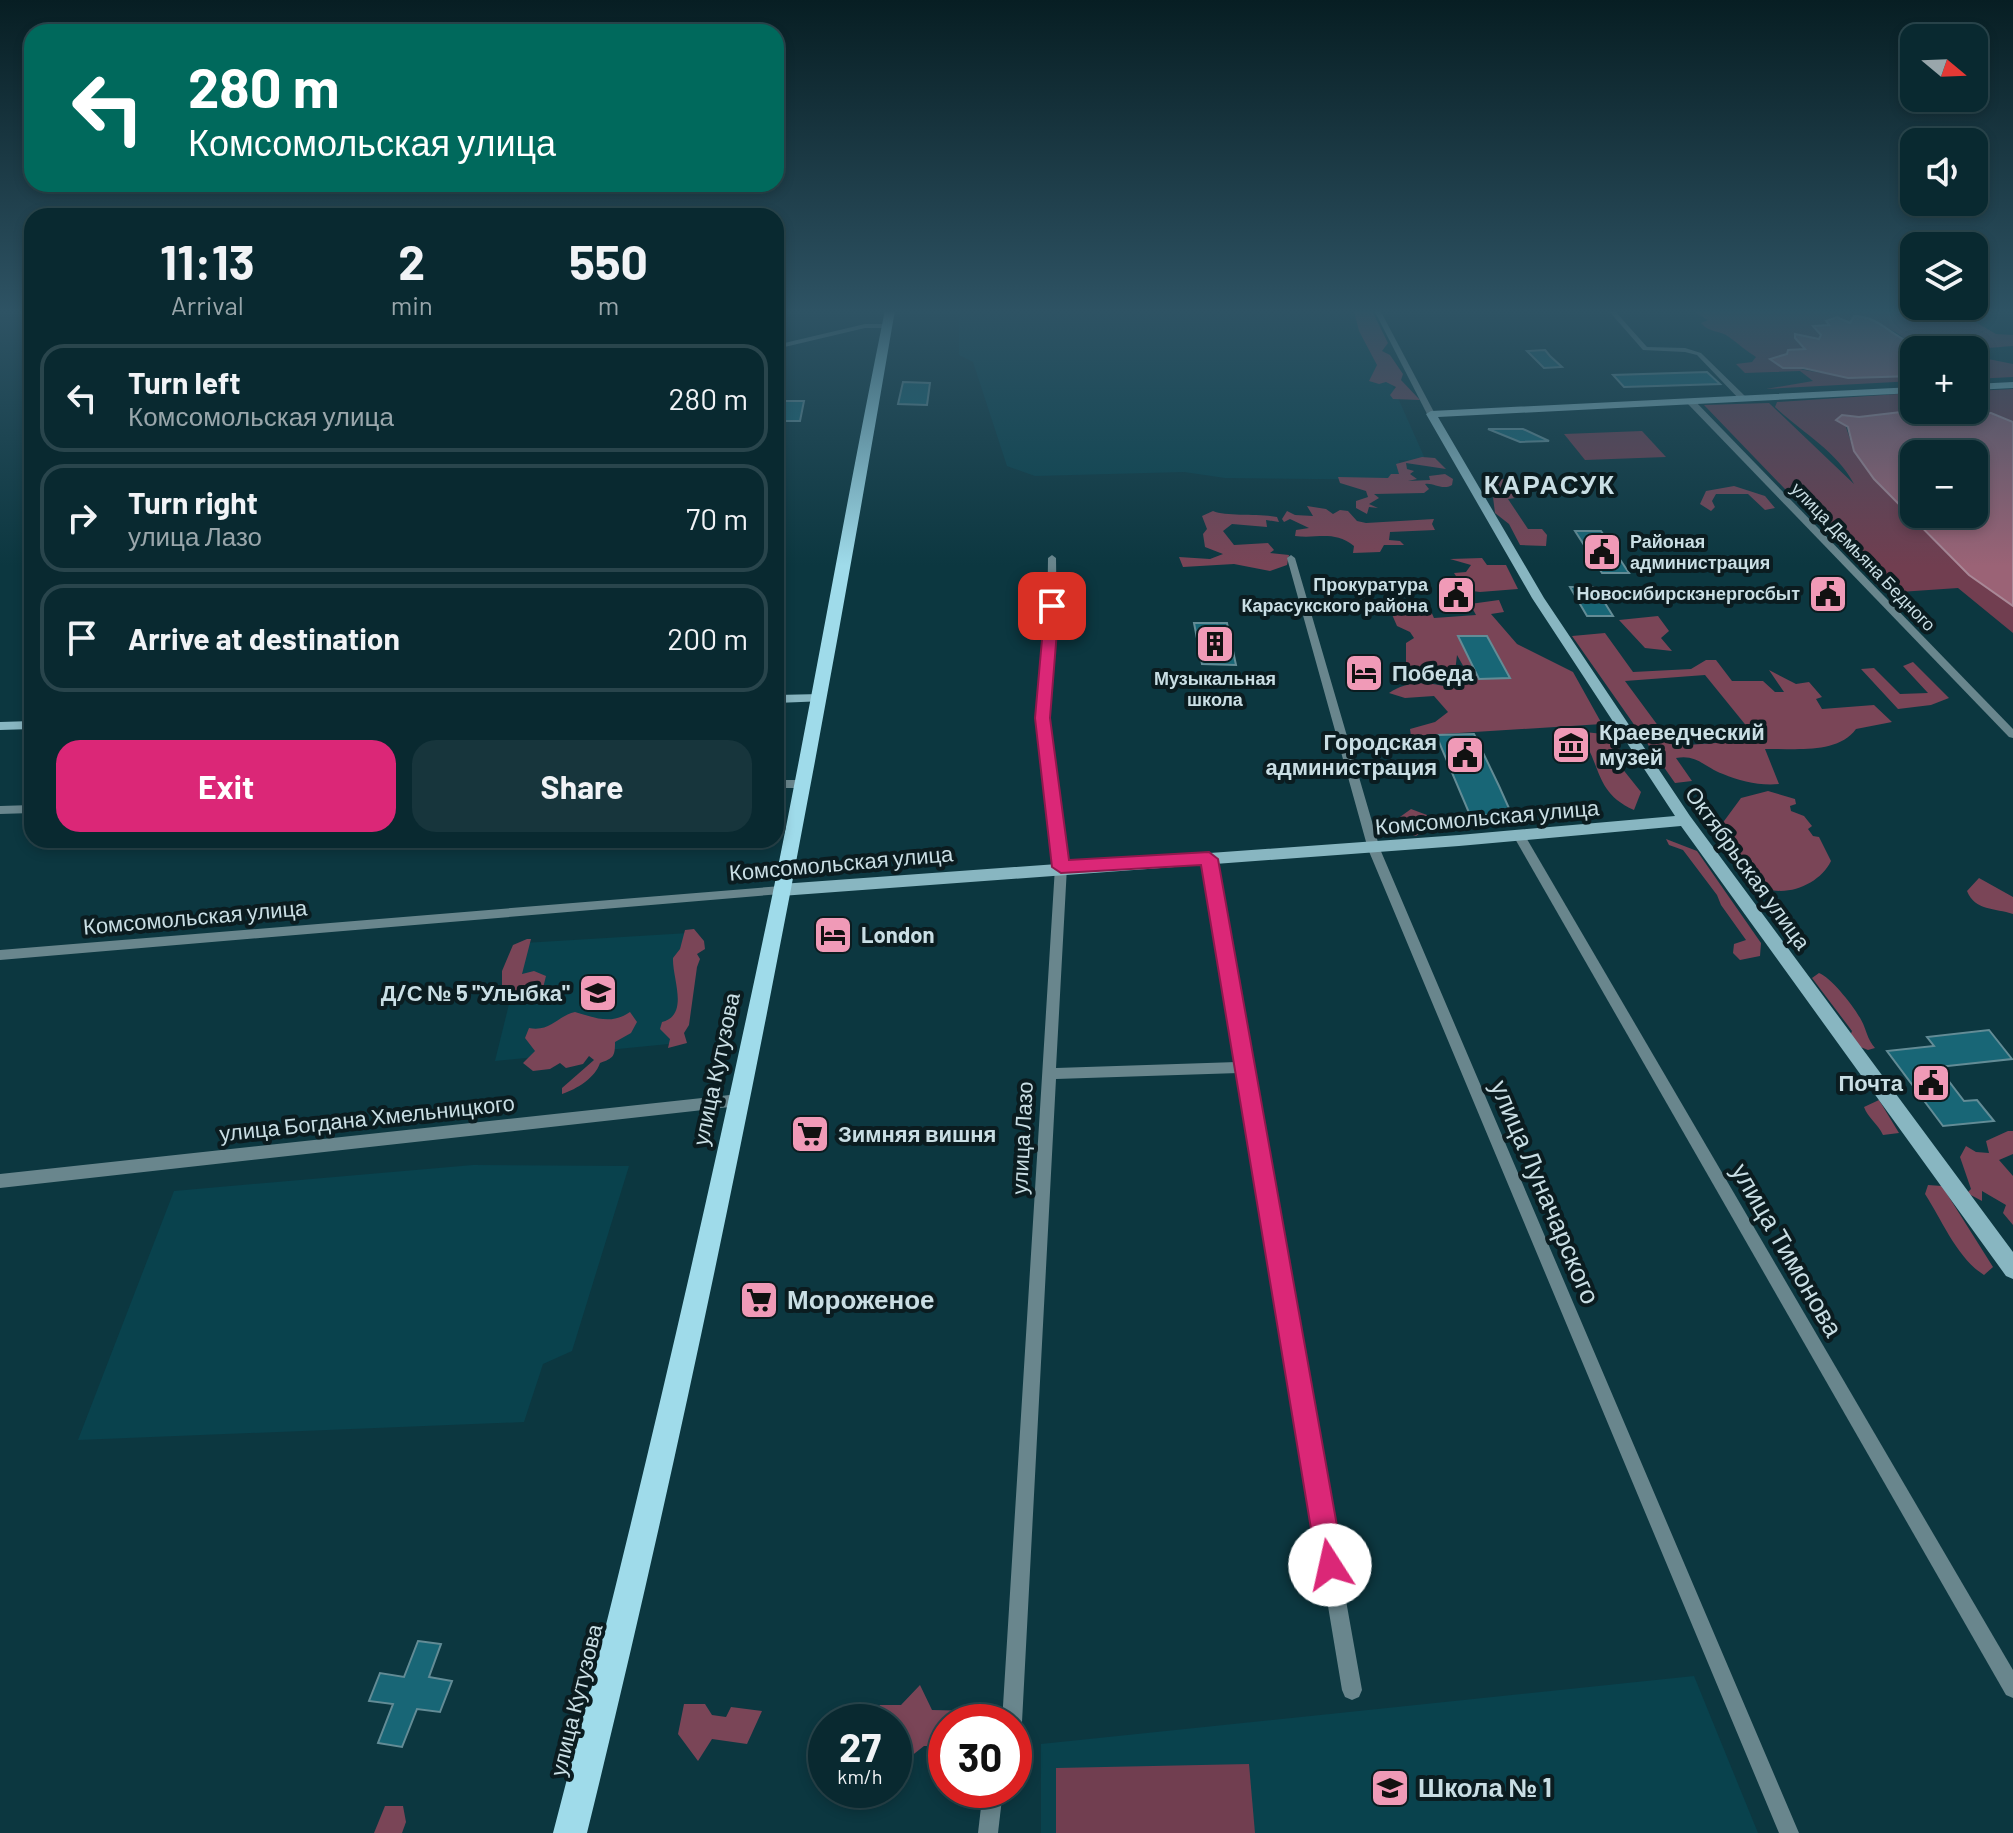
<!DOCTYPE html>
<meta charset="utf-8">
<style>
:root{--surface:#092930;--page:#17353c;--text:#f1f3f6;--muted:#99a6ab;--line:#29454c;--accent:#db2777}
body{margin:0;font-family:Barlow,sans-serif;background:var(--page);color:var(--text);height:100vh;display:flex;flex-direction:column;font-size:30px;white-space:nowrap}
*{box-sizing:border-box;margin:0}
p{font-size:26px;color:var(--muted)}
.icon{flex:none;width:44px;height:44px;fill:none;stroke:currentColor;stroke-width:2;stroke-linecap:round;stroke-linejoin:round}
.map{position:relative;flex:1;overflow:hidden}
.side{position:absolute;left:24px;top:208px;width:760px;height:640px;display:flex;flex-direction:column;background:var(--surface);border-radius:24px;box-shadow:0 4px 12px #0003,0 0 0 2px var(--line)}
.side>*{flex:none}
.top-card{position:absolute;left:24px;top:24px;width:760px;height:168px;border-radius:24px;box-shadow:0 4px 12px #0003,0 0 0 2px var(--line);background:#00695c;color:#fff;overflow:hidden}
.needle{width:52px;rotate:109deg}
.controls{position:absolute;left:1900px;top:24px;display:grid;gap:16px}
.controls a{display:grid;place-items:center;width:88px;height:88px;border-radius:16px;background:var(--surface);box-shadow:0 4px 12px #0003,0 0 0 2px var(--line);font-size:40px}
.speed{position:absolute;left:808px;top:1704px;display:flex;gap:16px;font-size:40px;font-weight:700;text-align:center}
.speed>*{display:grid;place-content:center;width:104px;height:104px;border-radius:50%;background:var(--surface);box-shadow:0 4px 12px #0003,0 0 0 2px var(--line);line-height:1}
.speed small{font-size:20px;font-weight:400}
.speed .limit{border:12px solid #d22;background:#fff;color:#111}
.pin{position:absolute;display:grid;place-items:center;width:68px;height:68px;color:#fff;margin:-34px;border-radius:16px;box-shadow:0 4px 12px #0006}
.me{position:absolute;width:88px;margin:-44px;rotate:350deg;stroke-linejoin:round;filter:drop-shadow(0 0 6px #0008)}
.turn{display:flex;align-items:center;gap:28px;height:168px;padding:0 32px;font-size:36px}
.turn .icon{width:104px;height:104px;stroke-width:2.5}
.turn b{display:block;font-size:56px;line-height:68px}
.eta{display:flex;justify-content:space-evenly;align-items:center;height:136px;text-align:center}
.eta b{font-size:48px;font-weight:700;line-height:56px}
.primary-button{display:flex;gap:16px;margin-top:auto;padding:16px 32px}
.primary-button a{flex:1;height:92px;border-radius:24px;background:var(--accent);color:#fff;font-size:32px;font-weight:700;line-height:92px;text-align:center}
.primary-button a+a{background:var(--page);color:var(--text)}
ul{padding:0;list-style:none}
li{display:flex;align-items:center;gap:24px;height:108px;margin:0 16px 12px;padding:0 16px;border:4px solid var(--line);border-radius:24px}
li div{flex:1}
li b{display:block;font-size:30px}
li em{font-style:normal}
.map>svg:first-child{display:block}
</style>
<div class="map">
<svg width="2013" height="1833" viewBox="0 0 2013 1833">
<rect width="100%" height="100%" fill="#0c3740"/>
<!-- built -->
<g fill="#09424d">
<path d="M909,310H1359L1426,461L1399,460L1406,480L1225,478L1184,472L1035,476L1007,466L973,362L959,355V314H908Z"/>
<path d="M689,933L679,1043L495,1061L524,943Z"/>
<path d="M473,1165L629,1166L572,1351L543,1364L524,1422L78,1440L174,1191Z"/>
<path d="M1694,1676L1758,1833H1041V1744Z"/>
</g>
<!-- green -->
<g fill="#713e50">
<path d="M1691,310H1955L1996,334L2013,335V346C1981,348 1956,353 1923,347C1911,345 1902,335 1891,330C1872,321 1850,323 1830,325L1819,339L1806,337L1805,350L1771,360C1815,378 1865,376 1914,376V381L1766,389L1813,381L1800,371L1745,373L1736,364L1752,362L1756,357C1746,351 1739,344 1729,337C1720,330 1709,333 1701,323L1708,320Z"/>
<path d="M1974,351L1983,358L2013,364V377L1974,379Z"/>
<path d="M2013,389V422L1991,413L1931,410H1974V391Z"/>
<path d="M1914,393V410H1918L1859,417L1842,415L1854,451L1874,479L1969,575L2013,606V633L1958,588L1885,593L1704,405L1769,403L1854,484C1836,450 1802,433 1775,407L1777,402Z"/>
<path d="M1642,431L1666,457L1585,460L1564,434Z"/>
<path d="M1249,1764L1255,1833H1056V1768Z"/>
</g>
<!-- forest -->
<g fill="#7a4557" fill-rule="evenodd">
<path d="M1354,311H1372L1388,343L1382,351L1390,355L1403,374L1401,380L1420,400L1393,399L1390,395L1396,387L1386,382L1379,384L1369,381L1377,365L1359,331Z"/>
<path d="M1422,457L1435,458L1446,469L1406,463L1407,469L1414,471L1410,474L1417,479L1408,481L1430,480L1429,476L1445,474L1453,479L1452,485C1442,491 1433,482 1425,484L1429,489L1424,493L1374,494L1379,498L1369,504L1378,508L1369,507L1367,514L1356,508V501L1368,497L1366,491L1340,483L1338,477L1388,478L1391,474H1399L1396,464Z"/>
<path d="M1491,479H1513L1523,497L1508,499L1528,529H1542L1547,535L1546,546L1520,545L1509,524L1495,513L1493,497L1500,494Z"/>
<path d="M1734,486L1765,496L1775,508L1765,510L1748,494H1716L1712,501L1715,507L1711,511L1700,504L1706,491Z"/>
<path d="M1307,506L1326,509L1333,514L1340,510L1348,511L1357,521L1366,523L1434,519L1432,524L1435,530L1390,532L1389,540L1400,541L1404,545H1384L1380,552L1353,553L1354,546C1333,530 1318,539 1295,536L1296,530L1309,528L1290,519L1284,522L1282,519L1287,511L1295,515L1313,516Z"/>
<path d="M1213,511C1227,517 1258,513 1277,517L1279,522L1266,520L1267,527L1232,524L1223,531L1234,545L1268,543L1274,550L1270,553L1289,555L1287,565L1270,571L1234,564L1183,567L1179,557L1210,559L1223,554L1205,547L1203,534L1207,529L1202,516Z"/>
<path d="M1482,558L1487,565H1506L1518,589L1480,592L1465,590L1454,573L1466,572L1471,565L1450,559Z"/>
<path d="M1499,600L1504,612L1491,614L1517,644L1573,672L1602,724L1411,736L1410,729L1435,722L1448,712L1434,696L1405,698L1389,693C1412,677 1436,684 1462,690L1457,680L1470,678L1457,655L1455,672L1400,675L1395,663L1406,662V643L1414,638L1410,632L1397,626L1390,610L1394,605L1418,604L1429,607L1434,618L1476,615L1470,604Z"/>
<path d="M1658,616L1669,631L1661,638L1672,651L1645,648L1619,620Z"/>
<path d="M1605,633L1633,672L1691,669L1706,660H1716L1732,681H1763L1775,692H1784L1769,670L1796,684L1809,682L1822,697L1816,699L1822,709L1874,705L1892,722L1856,729C1837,755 1794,748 1765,749L1779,784C1760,786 1740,781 1723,774C1704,767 1697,754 1676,758L1692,781L1675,783L1572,636ZM1705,675L1757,739V740L1673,746L1625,681Z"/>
<path d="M1913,662L1949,698L1931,705L1898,709L1861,669L1874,668L1900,694L1928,693L1903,666Z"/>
<path d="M1576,731L1603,734L1619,747L1621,767L1641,792L1634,810C1591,791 1603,760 1576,731Z"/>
<path d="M1768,791L1795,799L1796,804L1790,806L1791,811L1804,816L1812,826L1808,829L1813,836L1819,837L1831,861C1819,886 1780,901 1755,883C1740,872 1727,847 1716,832L1741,798Z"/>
<path d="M1411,809L1427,815L1426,829L1416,836L1386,827Z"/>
<path d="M1666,839L1697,851L1761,943L1760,956L1740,960L1733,953L1734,944L1746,940L1721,905L1717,895L1683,850L1669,845Z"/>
<path d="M1979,878L2013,897V914C1995,908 1975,911 1967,891Z"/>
<path d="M694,929L704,941L705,949L697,954L700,959L697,967L689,1025L684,1033L687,1043L668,1048L670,1039L660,1029L662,1022C690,1015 672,978 673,958L680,949L685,930Z"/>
<path d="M527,939H531L522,974L534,971L546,976L541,996L530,1003L502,1000V971L513,945Z"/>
<path d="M1819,973C1832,978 1859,1012 1864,1026C1868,1036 1868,1039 1875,1048L1868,1050L1858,1046L1850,1036L1852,1031L1812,978Z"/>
<path d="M575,1012C596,1018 611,1025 630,1012L637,1022L631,1033L615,1042C615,1056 614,1058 600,1063C595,1078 577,1089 562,1094V1088L594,1060L589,1056L583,1064L566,1068L560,1063L550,1069L533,1071L523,1063L535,1051L525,1038L529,1028C551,1032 557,1016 575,1012Z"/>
<path d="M1879,1100L1899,1133L1883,1135C1878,1124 1868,1118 1864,1107Z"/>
<path d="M2008,1131H2013V1154L1999,1160L2013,1176V1225L2003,1213L2006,1205L1982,1191V1201L1967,1193L1971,1189L1960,1157L1966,1146L1976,1152L1989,1153L1986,1141Z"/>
<path d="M1928,1185L1942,1186L1993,1267L1984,1275C1957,1258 1942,1220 1925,1194Z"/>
<path d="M920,1685L932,1710L976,1711L966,1722H946V1746H924L910,1757L897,1775L894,1774V1722H870L880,1705H901Z"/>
<path d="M684,1704H705L712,1715L726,1717L731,1707L762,1711L747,1744L712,1739L698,1761L678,1734Z"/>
<path d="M385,1806H403L406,1822L402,1833H374Z"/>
</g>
<!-- water -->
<g fill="#9b6376" stroke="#a98897" stroke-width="2" fill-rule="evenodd">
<path d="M1854,316C1875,316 1886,330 1903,339C1915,345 1927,347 1939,350H1914V376L1848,378L1803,368H1783L1770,359L1787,354L1788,350L1805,349L1795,338V334L1819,339L1821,335L1813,326L1829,325L1826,321L1837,317L1850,323Z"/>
<path d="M1918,410L1991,413L2013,422V606L1969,575L1874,479L1854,451L1848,427L1836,420L1842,415L1859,417ZM1914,454H1974V514H1914Z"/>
</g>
<!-- building -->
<g fill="#186676" stroke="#638c96" stroke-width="2">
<path d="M1545,350L1550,356L1562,367L1544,368L1527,351Z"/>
<path d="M1707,372L1720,384L1624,387L1613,375Z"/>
<path d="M903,382L930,383L927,405L898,404Z"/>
<path d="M776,401H804L800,421H776Z"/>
<path d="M1488,429H1523L1549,441L1520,442Z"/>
<path d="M1575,531H1601L1629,573H1602Z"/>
<path d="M1570,587H1595L1613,616H1587Z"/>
<path d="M1194,623H1227L1236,665L1202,664Z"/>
<path d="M1458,636H1487L1510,678L1479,679Z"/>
<path d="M1474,734L1499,786L1512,815H1470L1436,735Z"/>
<path d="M1989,1030L2012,1059L1938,1067L1964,1101L1977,1100L1994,1121L1943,1126L1887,1051L1934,1046L1927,1037Z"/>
<path d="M418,1641L441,1644L429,1677L452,1681L440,1712L417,1709L402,1747L378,1743L393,1704L369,1701L380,1673L404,1677Z"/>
</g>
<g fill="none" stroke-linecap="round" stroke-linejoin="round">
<!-- street -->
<g fill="#69868d" fill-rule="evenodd">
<path d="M1374,310H1380L1435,414L1434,416L1427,414Z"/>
<path d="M1608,310H1614L1647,347L1685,348L1701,353L1747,398L1740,400L1697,355L1685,352L1643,350Z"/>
<path d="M865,324H887L890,326L887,328H865L776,349V345Z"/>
<path d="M1687,399H1693L2013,729V738L2009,737L1687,403Z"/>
<path d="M1052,555L1056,558L1057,630L1047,718L1067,867L1056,1068L1237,1062L1203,859L1209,855L1213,856L1362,1690L1359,1697L1352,1700L1345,1697L1342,1690L1239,1073L1056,1079L1022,1722L1019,1729L1014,1731V1722H1002L1055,867L1037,718L1047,630L1048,558Z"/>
<path d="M1291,555L1295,558L1380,849L1799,1833H1779L1368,849L1287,558Z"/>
<path d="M776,780H803L808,784L803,788H776Z"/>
<path d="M32,805V813L0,814V806Z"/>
<path d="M1520,833L1524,834L2013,1670V1698L2006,1695L1514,837Z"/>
<path d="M781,886L787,890L781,894L0,960V950Z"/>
<path d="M739,1094L744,1096L746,1100L744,1104L739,1106L0,1188V1174Z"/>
<path d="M983,1790H1003L998,1833H978Z"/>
</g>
<!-- secondary -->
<g fill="#88b6c1" fill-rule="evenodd">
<path d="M2013,382V388L1974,390V384Z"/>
<path d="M1914,387V393L1438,417L1544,598L1690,816L2013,1252V1279L2006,1276L1681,826L1459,846L781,896L773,890L781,884L1459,835L1675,816L1532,598L1426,414L1431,411Z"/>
<path d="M821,694L826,695V701L776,703V695Z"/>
<path d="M32,721V729L0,730V722Z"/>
</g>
<!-- primary -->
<path fill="#9fdbea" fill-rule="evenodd" d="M885,310H895C808,821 711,1329 587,1833H553C635,1519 708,1204 774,887C813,695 846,502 885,310Z"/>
</g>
<!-- sky -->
<linearGradient id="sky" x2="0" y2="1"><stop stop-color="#071e23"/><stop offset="0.55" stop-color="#2e5364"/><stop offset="1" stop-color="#2e5364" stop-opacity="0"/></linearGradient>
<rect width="2013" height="566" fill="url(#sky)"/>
<!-- route -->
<path fill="#db2777" stroke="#8e194d" stroke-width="2" d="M1052,602L1059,606L1050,718L1069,860L1209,852L1218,859L1344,1565L1340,1575L1330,1579L1321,1575L1317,1565L1201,865L1061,873L1052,867L1035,718L1045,606Z"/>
<!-- icons -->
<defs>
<symbol id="civic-square" viewBox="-11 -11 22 22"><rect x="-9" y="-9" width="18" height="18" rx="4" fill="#f09ab7" stroke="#0b1c20"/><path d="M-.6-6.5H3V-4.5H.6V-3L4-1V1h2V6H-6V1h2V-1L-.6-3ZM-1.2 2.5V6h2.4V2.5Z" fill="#111"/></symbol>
<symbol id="building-square" viewBox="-11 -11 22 22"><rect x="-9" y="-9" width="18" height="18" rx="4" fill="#f09ab7" stroke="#0b1c20"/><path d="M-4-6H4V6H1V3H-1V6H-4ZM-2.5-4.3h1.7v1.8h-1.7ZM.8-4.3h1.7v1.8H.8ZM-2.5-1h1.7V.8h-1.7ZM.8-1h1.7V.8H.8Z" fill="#111"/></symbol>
<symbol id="hotel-square" viewBox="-11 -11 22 22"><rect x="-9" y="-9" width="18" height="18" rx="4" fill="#f09ab7" stroke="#0b1c20"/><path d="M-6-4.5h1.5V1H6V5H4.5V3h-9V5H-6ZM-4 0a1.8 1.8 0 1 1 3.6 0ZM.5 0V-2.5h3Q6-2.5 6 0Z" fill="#111"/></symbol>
<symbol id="museum-square" viewBox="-11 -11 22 22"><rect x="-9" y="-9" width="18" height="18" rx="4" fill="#f09ab7" stroke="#0b1c20"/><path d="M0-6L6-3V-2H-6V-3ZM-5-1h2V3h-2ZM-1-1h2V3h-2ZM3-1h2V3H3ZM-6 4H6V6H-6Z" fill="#111"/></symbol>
<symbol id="school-square" viewBox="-11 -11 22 22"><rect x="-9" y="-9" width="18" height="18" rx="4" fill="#f09ab7" stroke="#0b1c20"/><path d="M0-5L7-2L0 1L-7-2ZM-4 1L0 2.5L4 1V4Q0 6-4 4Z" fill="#111"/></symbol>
<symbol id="supermarket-square" viewBox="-11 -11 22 22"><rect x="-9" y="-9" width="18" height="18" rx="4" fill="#f09ab7" stroke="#0b1c20"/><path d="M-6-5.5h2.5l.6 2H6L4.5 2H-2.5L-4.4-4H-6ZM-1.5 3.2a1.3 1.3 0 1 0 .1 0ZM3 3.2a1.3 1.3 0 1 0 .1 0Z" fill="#111"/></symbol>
</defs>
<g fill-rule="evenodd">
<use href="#civic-square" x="1580" y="530" width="44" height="44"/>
<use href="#civic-square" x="1806" y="572" width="44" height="44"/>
<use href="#civic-square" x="1434" y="573" width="44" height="44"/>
<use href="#building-square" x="1193" y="622" width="44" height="44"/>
<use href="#hotel-square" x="1342" y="651" width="44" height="44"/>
<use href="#museum-square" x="1549" y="723" width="44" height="44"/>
<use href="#civic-square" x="1443" y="733" width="44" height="44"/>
<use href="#hotel-square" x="811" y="913" width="44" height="44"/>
<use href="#school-square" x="576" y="971" width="44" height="44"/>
<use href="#civic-square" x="1909" y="1061" width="44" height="44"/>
<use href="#supermarket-square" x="788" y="1112" width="44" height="44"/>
<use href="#supermarket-square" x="737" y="1278" width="44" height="44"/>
<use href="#school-square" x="1368" y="1766" width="44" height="44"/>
</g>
<g text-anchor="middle" stroke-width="8" stroke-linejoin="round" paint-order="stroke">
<!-- far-poi labels -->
<g font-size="18" font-weight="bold" fill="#c9dee4" stroke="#0b1c20" text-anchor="end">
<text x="1630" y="548" text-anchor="start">Районая<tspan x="1630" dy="21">администрация</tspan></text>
<text x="1428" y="591">Прокуратура<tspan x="1428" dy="21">Карасукского района</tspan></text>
<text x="1800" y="600">Новосибирскэнергосбыт</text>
<text x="1215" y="685" text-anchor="middle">Музыкальная<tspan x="1215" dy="21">школа</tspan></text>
</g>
<!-- far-street labels -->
<g font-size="18" fill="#c9dee4" stroke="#0b1c20">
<text transform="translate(1863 557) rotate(46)" y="6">улица Демьяна Бедного</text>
</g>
<!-- poi labels -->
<g font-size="22" font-weight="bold" fill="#c9dee4" stroke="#0b1c20" text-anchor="start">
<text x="1392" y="681">Победа</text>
<text x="1599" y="740">Краеведческий<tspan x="1599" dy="25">музей</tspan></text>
<text x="1437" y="750" text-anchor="end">Городская<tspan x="1437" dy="25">администрация</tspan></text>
<text x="861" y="943">London</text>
<text x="570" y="1001" text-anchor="end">Д/С № 5 "Улыбка"</text>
<text x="1903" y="1091" text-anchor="end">Почта</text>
<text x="838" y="1142">Зимняя вишня</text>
</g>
<!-- street labels -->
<g font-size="22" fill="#c9dee4" stroke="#0b1c20">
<text transform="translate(1487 817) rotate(-5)" y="8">Комсомольская улица</text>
<text transform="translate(841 863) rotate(-5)" y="8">Комсомольская улица</text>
<text transform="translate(1748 868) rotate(54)" y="8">Октябрьская улица</text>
<text transform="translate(195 917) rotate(-5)" y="8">Комсомольская улица</text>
<text transform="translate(716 1069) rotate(-78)" y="8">улица Кутузова</text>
<text transform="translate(367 1118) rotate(-6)" y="8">улица Богдана Хмельницкого</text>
<text transform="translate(1022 1138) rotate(-87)" y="8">улица Лазо</text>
<text transform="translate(576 1700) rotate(-76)" y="8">улица Кутузова</text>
</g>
<!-- far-district labels -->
<g font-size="26" font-weight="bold" letter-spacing="2" fill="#c9dee4" stroke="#0b1c20">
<text x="1550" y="494">КАРАСУК</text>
</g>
<!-- near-street labels -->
<g font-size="26" fill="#c9dee4" stroke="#0b1c20">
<text transform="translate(1545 1192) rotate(67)" y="9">улица Луначарского</text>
<text transform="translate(1787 1250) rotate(60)" y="9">улица Тимонова</text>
</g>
<!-- near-poi labels -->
<g font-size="26" font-weight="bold" fill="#c9dee4" stroke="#0b1c20" text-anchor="start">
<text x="787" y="1309">Мороженое</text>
<text x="1418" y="1797">Школа № 1</text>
</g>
</g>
</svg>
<div class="controls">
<a><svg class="needle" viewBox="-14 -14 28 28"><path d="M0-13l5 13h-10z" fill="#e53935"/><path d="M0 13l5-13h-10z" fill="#99a6ab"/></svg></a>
<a><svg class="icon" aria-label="sound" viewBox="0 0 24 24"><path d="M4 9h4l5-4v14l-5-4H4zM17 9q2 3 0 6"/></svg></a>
<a><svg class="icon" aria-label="layers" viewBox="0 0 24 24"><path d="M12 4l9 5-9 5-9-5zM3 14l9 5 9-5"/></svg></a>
<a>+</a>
<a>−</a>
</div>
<div class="speed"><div>27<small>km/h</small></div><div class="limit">30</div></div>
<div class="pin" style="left:1052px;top:606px;background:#d93025"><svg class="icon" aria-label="arrive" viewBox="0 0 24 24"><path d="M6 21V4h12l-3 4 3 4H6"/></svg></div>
<svg class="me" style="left:1330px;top:1565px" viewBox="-20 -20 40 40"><circle r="19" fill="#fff"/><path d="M0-13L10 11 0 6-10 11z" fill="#db2777"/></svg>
<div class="top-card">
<div class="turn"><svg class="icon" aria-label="left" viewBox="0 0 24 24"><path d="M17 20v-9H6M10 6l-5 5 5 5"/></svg><div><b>280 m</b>Комсомольская улица</div></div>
</div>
<section class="side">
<div class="eta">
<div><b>11:13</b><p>Arrival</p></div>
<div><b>2</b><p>min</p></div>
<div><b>550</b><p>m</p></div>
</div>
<ul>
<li><svg class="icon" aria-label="left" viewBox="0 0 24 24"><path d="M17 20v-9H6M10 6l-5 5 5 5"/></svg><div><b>Turn left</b><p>Комсомольская улица</p></div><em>280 m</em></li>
<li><svg class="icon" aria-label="right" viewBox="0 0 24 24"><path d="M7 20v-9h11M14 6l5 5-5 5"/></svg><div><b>Turn right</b><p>улица Лазо</p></div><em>70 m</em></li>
<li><svg class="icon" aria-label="arrive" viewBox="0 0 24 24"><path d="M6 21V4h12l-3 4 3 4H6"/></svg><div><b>Arrive at destination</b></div><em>200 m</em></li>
</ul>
<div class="primary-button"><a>Exit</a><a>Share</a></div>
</section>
</div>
